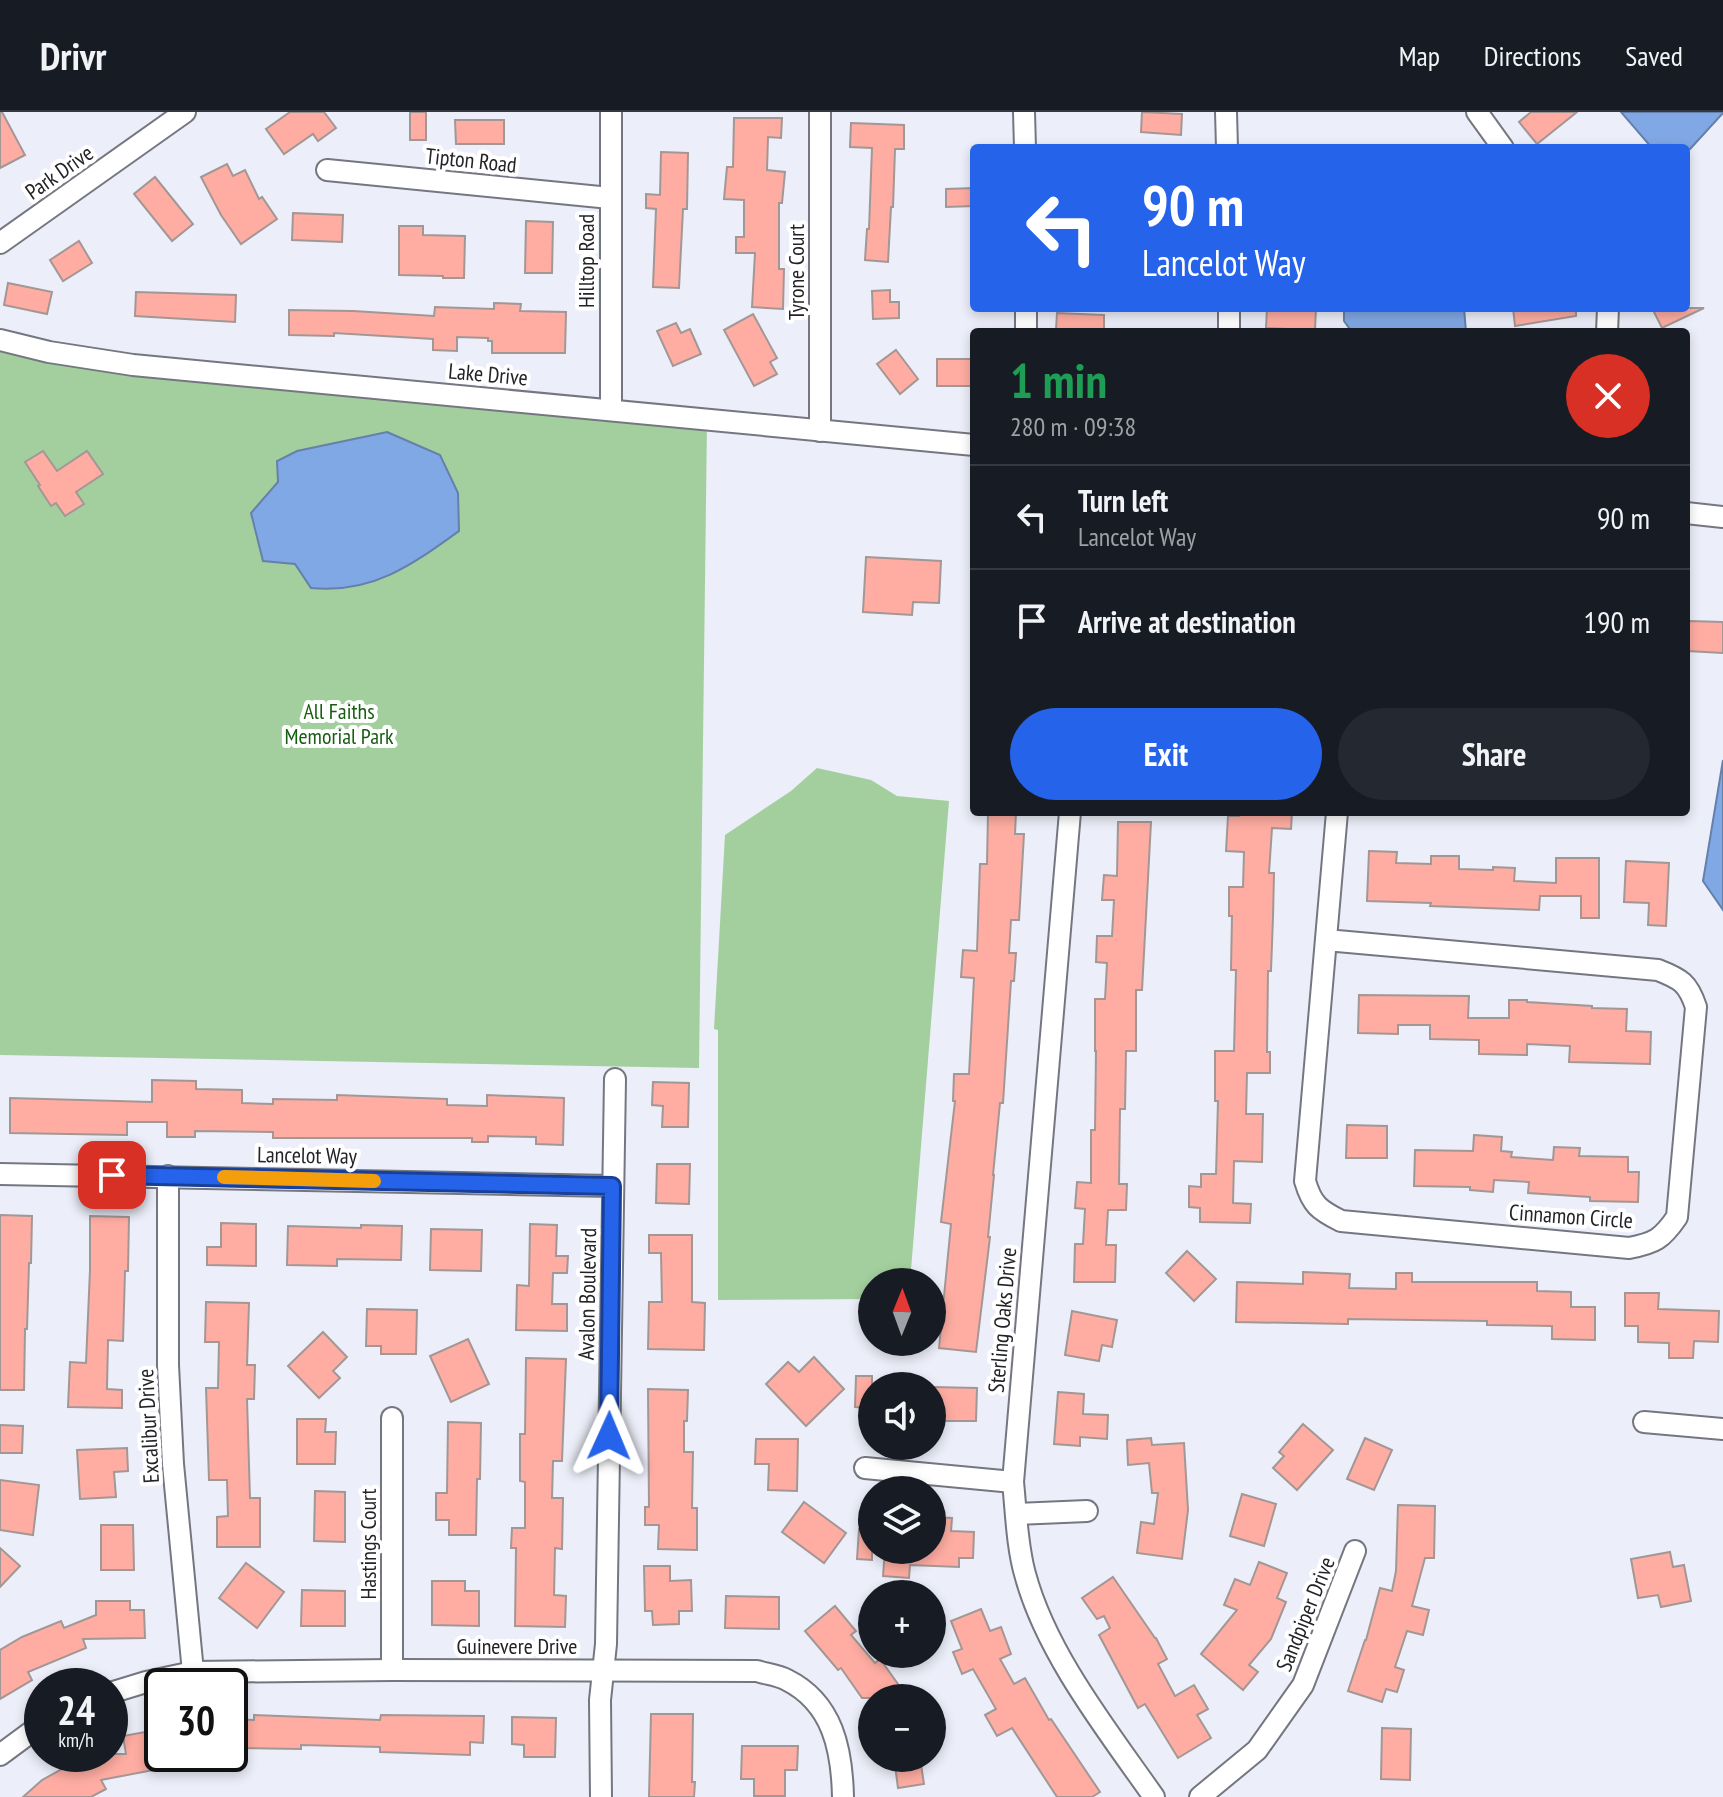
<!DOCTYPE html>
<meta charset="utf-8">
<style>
:root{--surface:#171b24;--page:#242831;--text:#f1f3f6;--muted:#9ea1a6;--line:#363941;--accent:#2563eb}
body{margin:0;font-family:"PT Sans Narrow",sans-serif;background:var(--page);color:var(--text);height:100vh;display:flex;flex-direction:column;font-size:30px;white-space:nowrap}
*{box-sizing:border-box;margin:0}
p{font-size:26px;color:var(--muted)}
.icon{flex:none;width:44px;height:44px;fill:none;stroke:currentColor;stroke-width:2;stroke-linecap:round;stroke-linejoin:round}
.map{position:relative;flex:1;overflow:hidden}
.sheet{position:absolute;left:970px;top:216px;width:720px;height:488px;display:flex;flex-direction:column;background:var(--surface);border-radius:8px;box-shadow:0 4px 12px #0003}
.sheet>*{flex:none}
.hud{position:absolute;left:970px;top:32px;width:720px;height:168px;border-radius:8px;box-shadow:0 4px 12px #0003;background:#2563eb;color:#fff;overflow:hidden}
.needle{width:52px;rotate:1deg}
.tools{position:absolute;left:858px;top:1156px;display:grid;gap:16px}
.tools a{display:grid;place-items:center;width:88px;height:88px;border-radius:50%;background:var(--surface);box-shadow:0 4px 12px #0003;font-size:40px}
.speed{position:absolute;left:24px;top:1556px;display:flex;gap:16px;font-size:40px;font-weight:700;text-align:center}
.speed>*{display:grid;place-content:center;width:104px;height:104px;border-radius:50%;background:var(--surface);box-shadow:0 4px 12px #0003;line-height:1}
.speed small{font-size:20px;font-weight:400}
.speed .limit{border:4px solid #111;border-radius:12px;background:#fff;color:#111}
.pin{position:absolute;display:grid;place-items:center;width:68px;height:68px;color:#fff;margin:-34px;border-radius:16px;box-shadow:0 4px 12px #0006}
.me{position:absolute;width:88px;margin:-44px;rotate:1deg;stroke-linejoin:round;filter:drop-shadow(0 0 6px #0008)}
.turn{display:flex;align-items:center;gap:28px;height:168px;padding:0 40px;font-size:36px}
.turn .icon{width:104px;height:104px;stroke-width:2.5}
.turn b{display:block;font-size:56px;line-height:68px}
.round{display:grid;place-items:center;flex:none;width:84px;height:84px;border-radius:42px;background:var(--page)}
.headline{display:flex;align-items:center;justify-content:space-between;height:136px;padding:0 40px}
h1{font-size:48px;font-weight:700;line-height:60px;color:#1e9e55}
.action{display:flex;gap:16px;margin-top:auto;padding:16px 40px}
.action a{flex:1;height:92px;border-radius:48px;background:var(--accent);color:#fff;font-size:32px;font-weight:700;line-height:92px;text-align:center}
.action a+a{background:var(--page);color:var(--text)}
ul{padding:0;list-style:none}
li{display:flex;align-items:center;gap:24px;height:104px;padding:0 40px;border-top:2px solid var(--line)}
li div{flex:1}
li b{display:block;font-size:30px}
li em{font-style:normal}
header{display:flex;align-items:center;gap:48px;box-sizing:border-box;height:112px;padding:0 40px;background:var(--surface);border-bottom:2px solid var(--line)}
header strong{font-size:38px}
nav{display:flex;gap:44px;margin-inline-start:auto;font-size:28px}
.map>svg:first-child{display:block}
</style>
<header>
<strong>Drivr</strong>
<nav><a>Map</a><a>Directions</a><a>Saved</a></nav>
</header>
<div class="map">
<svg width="1723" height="1685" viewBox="0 0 1723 1685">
<rect width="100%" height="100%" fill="#eceef9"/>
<!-- green -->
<g fill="#a3cf9e">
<path d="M0,228L49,240L707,308L699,956L0,943Z"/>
<path d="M817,656L871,668L897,684L949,689L910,1170H872V1187L718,1188V918L714,917L725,723L791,679Z"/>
</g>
<!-- water -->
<g fill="#80a8e4" stroke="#6480ab" stroke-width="2">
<path d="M1621,0H1723V1L1690,37L1686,38V36H1652Z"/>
<path d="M1344,196H1464L1466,220H1352L1344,209Z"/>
<path d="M387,320L440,343L458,381L459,419C412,453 372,482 311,476L295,452L263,449L251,401L278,370L277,349L297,339Z"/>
<path d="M1723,648V798L1703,769Z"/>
</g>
<!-- building -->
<g fill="#ffada2" stroke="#a39796" stroke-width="2">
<path d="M0,0H2L25,43L0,56Z"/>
<path d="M290,0H324L336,16L318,29L313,22L284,42L266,17Z"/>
<rect x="410" y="0" width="16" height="28"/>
<path d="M1142,0L1182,2L1181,23L1141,20Z"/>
<path d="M1531,0H1577L1537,32L1519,10Z"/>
<path d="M734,6H782L781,26L768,25L767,58L785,60L782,91H779V157H784L783,197L752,195L755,141H736V125H744V88L724,87L727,55H733Z"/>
<path d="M455,8H504V32H456Z"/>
<path d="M851,11L904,13V37H895L893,95H891L888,150L865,148L867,117H869L872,36L850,35Z"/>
<path d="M661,40L688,41L687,97H683L679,176L653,175L656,97L646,96V82L660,83Z"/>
<path d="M227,52L233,64L245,58L259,87L262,85L277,107L241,132L221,103L201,65Z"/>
<path d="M155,65L193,112L172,129L134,82Z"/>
<path d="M974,76V94L946,95V77Z"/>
<path d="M293,101L343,103L342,130L292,128Z"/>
<path d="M526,109L553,110L552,161H525Z"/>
<path d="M399,114H423V123L465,124L464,166H443V164L399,163Z"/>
<path d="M79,129L92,151L63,169L50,148Z"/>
<path d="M8,171L52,180L47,202L4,193Z"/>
<path d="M890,178V190H899V206L873,207L872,179Z"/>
<path d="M136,180L236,183L235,210L135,204Z"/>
<path d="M494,191L521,192L520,199L566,200L565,241H492V229H488V226L457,225V239L433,238V227L334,221V224L289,223V198L353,199L434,204L435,195L494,197Z"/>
<path d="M1267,196H1316L1315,218L1266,216Z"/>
<path d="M1513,196H1576V204L1515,214Z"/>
<path d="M1652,196H1704L1662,216Z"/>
<path d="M1057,201L1104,203V220L1056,218Z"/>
<path d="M753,202L777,246L770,250L777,262L754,274L724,218Z"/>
<path d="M676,211L681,221L690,217L701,242L673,254L657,219Z"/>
<path d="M896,238L918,267L900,282L877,252Z"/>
<rect x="937" y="247" width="37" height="27"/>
<path d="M43,339L57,359L87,339L103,362L76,380L84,392L65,404L56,391L51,394L38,374L40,373L25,350Z"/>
<path d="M866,445L941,449L939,491L913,490L912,503L863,500Z"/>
<path d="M1689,509L1723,510V541L1687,539Z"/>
<path d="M988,700H1016L1015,722H1024L1019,808H1011L1009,841H1016L1014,869H1011L1003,991H1000L993,1063H994L988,1125H990L976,1240L939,1236L951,1112L941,1110L955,989H953L954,962H969L974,866L961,865L963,838L977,839L980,752H987Z"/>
<path d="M1239,700H1292L1291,717L1272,716L1269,761H1274L1273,805L1271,859H1268L1267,940H1270V961H1247L1246,1002H1263L1262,1050L1234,1049L1233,1091L1251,1092L1250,1111L1200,1110V1096L1189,1095V1074L1201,1075V1062H1216L1218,989H1215V939H1234L1236,858H1231L1232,804H1229V775H1243L1244,740L1226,739L1228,704H1239Z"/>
<path d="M1118,710H1151L1142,878H1136V939H1126L1125,997H1120L1119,1072H1127L1126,1098H1108L1106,1133H1116L1115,1170H1074L1075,1132H1083L1085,1097L1075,1096L1077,1070L1091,1071V1018H1095L1096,939H1095V887H1105L1107,851L1096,850L1097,824H1112L1114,788H1102L1104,763L1117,764Z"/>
<path d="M1369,739L1397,740L1396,751L1431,752V744H1459V757L1493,758V755L1515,756L1514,769L1556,771V746H1599V806H1581V784H1540L1539,798L1430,794L1431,791L1367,789Z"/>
<path d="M1626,749L1669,751L1666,814L1648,813L1649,791L1624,790Z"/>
<path d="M1359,883L1469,884L1468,906H1509V888H1527V890L1592,894V896L1627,897L1626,919L1651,920L1650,952L1569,950L1570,934L1527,932V943L1479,942V928L1430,927V913H1398V922L1358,921Z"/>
<path d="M152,968L196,969V977L242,978V991L273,992V987L337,988V983L447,987V993L487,994V983L564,986L563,1033L536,1032V1025L488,1024V1030H472V1026H273V1020L195,1019V1025H167V1010H127V1023L10,1021V986L152,990Z"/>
<path d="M653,970L689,971L688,1015H662L663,994L652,993Z"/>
<path d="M1347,1013L1387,1014V1046H1346Z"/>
<path d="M1474,1023L1502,1025L1501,1039L1512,1040L1511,1045L1553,1048L1554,1035L1580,1036L1579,1044L1628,1045V1060H1639L1638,1090L1590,1089V1085L1528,1081L1529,1070L1494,1068L1493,1080L1470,1078V1075L1414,1074L1415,1038L1473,1039Z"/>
<path d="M657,1052H690L689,1092L656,1091Z"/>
<path d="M0,1103L32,1104L31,1151H29L27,1217H25L24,1278H0Z"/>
<path d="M90,1104L129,1105L128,1159H125L123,1229L108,1228L107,1277L122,1278V1296L68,1295L70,1250L86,1251L90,1158Z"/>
<path d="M221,1111L256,1112V1154L207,1153V1135H221Z"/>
<path d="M530,1112L557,1113L556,1144H568L567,1161H553L552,1192H567V1219L516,1218L517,1173L529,1174Z"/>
<path d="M361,1113L402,1114L401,1148L337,1147V1154L287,1153L288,1114L361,1116Z"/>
<path d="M431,1117L482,1118L481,1159L430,1158Z"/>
<path d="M649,1123H692V1190L705,1191L704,1238L648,1237L649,1190H662L661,1141H649Z"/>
<path d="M1187,1139L1216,1167L1194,1189L1166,1161Z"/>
<path d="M1303,1160L1350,1162L1349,1176L1396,1177V1161H1412V1170H1537V1179L1571,1180V1195H1595V1228L1552,1227V1214L1487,1213V1209L1348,1207V1212L1236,1210L1237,1170L1303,1172Z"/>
<path d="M1625,1181H1659L1658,1197L1719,1199L1718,1230L1694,1229L1693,1246H1669V1231L1638,1230V1214H1625Z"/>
<path d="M206,1190L249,1191L247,1253H255L254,1287H247L250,1386H260V1435H217V1405L228,1404L227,1368H209L206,1276H218L219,1230H205Z"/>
<path d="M367,1197L417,1198L416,1242H381V1234H366Z"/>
<path d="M1072,1199L1117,1208L1112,1235L1102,1233L1099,1249L1065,1243Z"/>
<path d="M323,1220L347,1245L333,1259L340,1266L319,1286L288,1254Z"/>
<path d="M468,1227L489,1272L451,1290L430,1244Z"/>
<path d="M814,1245L844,1277L806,1314L766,1272L788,1250L799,1260Z"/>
<path d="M526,1246L566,1247L562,1349H553L552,1386H563L562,1437L555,1436L554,1483L566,1484L565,1515L515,1514L516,1436H511L512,1416H525V1370L520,1369V1322H525Z"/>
<path d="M856,1264H872V1296L855,1295Z"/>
<path d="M932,1275L977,1276L976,1309H932Z"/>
<path d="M648,1277L688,1278L687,1309H684V1340H693L692,1396H697V1438L658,1437L659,1413H645V1395H649Z"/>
<path d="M1058,1280L1084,1282L1083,1302L1108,1303L1107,1327L1080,1325V1334L1054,1332Z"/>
<path d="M297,1307H326L325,1320H336L335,1352H297Z"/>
<path d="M448,1310L481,1311L480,1367H477L476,1423H449V1408H436V1381H447Z"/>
<path d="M1303,1312L1333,1338L1297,1378L1273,1356L1284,1344L1279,1340Z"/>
<path d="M0,1313L23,1314L22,1341H0Z"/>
<path d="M1151,1326L1152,1333L1184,1331L1188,1398L1182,1447L1137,1441L1141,1410L1154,1412L1158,1381H1152L1149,1351L1128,1353L1127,1328Z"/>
<path d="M1365,1326L1392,1338L1374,1378L1347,1367Z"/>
<path d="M756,1327H798L797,1379L768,1378L769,1352H755Z"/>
<path d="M127,1336L128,1359L114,1360L116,1385L80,1387L77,1338Z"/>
<path d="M0,1368L39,1373L33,1423L0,1418Z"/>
<path d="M315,1379L345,1380V1430L314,1429Z"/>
<path d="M1242,1382L1276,1392L1264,1434L1230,1424Z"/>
<path d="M804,1390L846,1421L824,1451L782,1420Z"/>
<path d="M1398,1393L1435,1394L1434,1446H1425L1412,1494L1429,1498L1423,1523L1407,1519L1395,1555L1404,1558L1397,1580L1386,1577L1382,1590L1348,1579L1365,1528H1366L1380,1476L1392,1479L1396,1459Z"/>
<path d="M932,1405L952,1406L951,1419L974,1420L973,1446H959V1455L910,1453L909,1466L883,1464L885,1438H932Z"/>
<path d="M101,1413H133L134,1458H101Z"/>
<path d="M859,1417L872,1418V1448L857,1447Z"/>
<path d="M0,1436L20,1454L0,1475Z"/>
<path d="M1670,1440L1673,1455L1684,1453L1691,1489L1661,1495L1658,1483L1638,1486L1631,1447Z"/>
<path d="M1259,1450L1287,1461L1277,1486L1286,1490L1271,1527L1249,1553L1258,1560L1243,1578L1201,1542L1237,1498L1224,1493L1235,1467L1250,1473Z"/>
<path d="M246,1451L284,1480L257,1516L219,1486Z"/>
<path d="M644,1454H670V1469L691,1468L692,1499H679V1512L653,1513L652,1499H645Z"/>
<path d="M1113,1465L1155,1526H1156L1167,1547L1158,1552L1175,1584L1194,1573L1208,1597L1197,1603L1211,1626L1178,1646L1145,1592L1138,1596L1099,1523L1110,1516L1104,1504L1097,1507L1082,1486Z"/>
<path d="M432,1469H465V1479H479V1514L432,1513Z"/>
<path d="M302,1478L345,1479V1514H301Z"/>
<path d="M726,1484L779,1485V1517L725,1516Z"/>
<path d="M96,1489H130V1498H144L145,1526L83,1527L86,1536L28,1560L32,1568L0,1587V1538L22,1525L61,1509L64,1516L96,1503Z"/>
<path d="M835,1494L856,1519L851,1523L875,1551L880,1547L908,1586H862L841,1556L838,1558L805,1519Z"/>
<path d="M981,1497L990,1519L1001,1515L1011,1542L1000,1547L1014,1572L1025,1566L1049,1608L1051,1607L1100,1680L1092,1685H1057L1012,1616L997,1624L985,1603L996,1597L973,1557L962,1562L953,1540L962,1537L951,1509Z"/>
<path d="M651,1602H693L692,1670H695L694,1685H649Z"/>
<path d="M254,1603L380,1608L381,1603L484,1604L483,1631L470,1630V1643L380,1640V1635L301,1633V1637L230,1636V1607L254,1608Z"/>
<path d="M512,1605L556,1606L555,1645H524V1633L512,1632Z"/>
<path d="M1382,1616L1411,1617L1410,1668L1381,1667Z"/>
<path d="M162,1617V1642H200L201,1649L101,1668L106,1677L91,1685H23L42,1668L89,1642H126L123,1624Z"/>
<path d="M742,1634H798L797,1658H785V1684H754V1667H741Z"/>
<path d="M894,1646H920L924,1672L898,1676Z"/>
</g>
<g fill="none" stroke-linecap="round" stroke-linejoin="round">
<defs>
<g id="minor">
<path d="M820,0V319"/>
<path d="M1024,0L1025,36"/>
<path d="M1226,0L1227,36"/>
<path d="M1477,0L1503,36"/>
<path d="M327,58L610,86"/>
<path d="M0,131L185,0"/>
<path d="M1026,196V220"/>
<path d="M1229,196V220"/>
<path d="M1607,220L1608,196"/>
<path d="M0,228L49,240L133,253L974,333"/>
<path d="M611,298V0"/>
<path d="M1686,401L1723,405"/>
<path d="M1070,700L1013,1370C1016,1399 1017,1434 1025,1462C1046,1541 1107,1618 1154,1685"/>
<path d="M1326,828L1658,858C1681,867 1688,871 1696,895L1677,1105C1662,1127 1655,1131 1629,1136L1341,1109C1319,1098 1312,1093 1305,1069L1337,700"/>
<path d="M0,1062L612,1074"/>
<path d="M168,1064V1253L173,1352L193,1560"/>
<path d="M392,1306V1558"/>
<path d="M1644,1310L1723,1317"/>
<path d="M865,1356L1013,1370"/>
<path d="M1016,1402L1087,1399"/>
<path d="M110,1581L146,1570L193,1560L392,1558L757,1559C766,1562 778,1563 787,1568C833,1591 842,1638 843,1685"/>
<path d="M0,1643L42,1612"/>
<path d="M601,1685L600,1588L606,1532L615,967"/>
<path d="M1200,1685L1257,1638L1303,1573L1355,1439"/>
</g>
</defs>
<!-- minor casing -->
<use href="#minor" stroke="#757780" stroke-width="24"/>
<!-- minor -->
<use href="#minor" stroke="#fff" stroke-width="20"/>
</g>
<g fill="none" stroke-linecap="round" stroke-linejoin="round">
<defs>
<path id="route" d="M112,1063L612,1074L609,1324"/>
</defs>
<!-- route casing -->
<use href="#route" stroke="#184099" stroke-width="20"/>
<!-- route -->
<use href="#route" stroke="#2563eb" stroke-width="14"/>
<!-- slow -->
<path stroke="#f59e0b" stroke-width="14" d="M224,1065L374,1069"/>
</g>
<g text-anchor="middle" stroke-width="8" stroke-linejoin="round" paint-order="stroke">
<!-- street labels -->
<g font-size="22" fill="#232327" stroke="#fff">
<text transform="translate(471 48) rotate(6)" y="8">Tipton Road</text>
<text transform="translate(59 60) rotate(-35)" y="8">Park Drive</text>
<text transform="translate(586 149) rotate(-90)" y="8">Hilltop Road</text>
<text transform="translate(796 160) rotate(-90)" y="8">Tyrone Court</text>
<text transform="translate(488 262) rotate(5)" y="8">Lake Drive</text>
<text transform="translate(307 1043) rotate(1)" y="8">Lancelot Way</text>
<text transform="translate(1571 1104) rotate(4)" y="8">Cinnamon Circle</text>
<text transform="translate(587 1182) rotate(-89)" y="8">Avalon Boulevard</text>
<text transform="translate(1002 1208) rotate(-85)" y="8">Sterling Oaks Drive</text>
<text transform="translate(148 1314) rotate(-93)" y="8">Excalibur Drive</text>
<text transform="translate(368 1432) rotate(-90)" y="8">Hastings Court</text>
<text transform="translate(1305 1502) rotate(-68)" y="8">Sandpiper Drive</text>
<text x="517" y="1542">Guinevere Drive</text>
</g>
<!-- park labels -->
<g font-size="22" fill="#175e11" stroke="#fff">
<text x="339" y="607">All Faiths<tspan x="339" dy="25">Memorial Park</tspan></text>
</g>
</g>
</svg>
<div class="tools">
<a><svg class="needle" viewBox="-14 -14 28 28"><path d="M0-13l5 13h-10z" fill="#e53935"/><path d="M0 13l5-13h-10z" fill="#9ea1a6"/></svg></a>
<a><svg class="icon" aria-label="sound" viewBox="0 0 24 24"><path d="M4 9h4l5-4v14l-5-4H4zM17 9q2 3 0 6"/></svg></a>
<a><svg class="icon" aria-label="layers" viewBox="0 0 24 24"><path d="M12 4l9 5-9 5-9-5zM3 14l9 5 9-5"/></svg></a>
<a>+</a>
<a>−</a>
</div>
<div class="speed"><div>24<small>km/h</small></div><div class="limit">30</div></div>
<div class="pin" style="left:112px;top:1063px;background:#d93025"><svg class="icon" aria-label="arrive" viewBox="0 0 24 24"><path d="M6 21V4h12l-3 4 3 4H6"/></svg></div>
<svg class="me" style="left:609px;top:1324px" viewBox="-20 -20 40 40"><path d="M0-17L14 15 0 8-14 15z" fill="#2563eb" stroke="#fff" stroke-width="4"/></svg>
<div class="hud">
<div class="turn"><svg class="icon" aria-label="left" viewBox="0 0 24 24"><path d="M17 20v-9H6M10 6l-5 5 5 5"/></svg><div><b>90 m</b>Lancelot Way</div></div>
</div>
<section class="sheet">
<div class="headline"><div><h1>1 min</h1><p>280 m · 09:38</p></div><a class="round" style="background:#d93025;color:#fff"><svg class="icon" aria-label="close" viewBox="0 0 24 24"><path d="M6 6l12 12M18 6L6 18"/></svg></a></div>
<ul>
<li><svg class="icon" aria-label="left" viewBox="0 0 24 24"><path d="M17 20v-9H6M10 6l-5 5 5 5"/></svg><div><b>Turn left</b><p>Lancelot Way</p></div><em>90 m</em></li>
<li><svg class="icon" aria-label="arrive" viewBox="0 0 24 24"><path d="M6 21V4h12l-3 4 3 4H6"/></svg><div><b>Arrive at destination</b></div><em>190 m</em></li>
</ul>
<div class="action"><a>Exit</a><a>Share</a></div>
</section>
</div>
